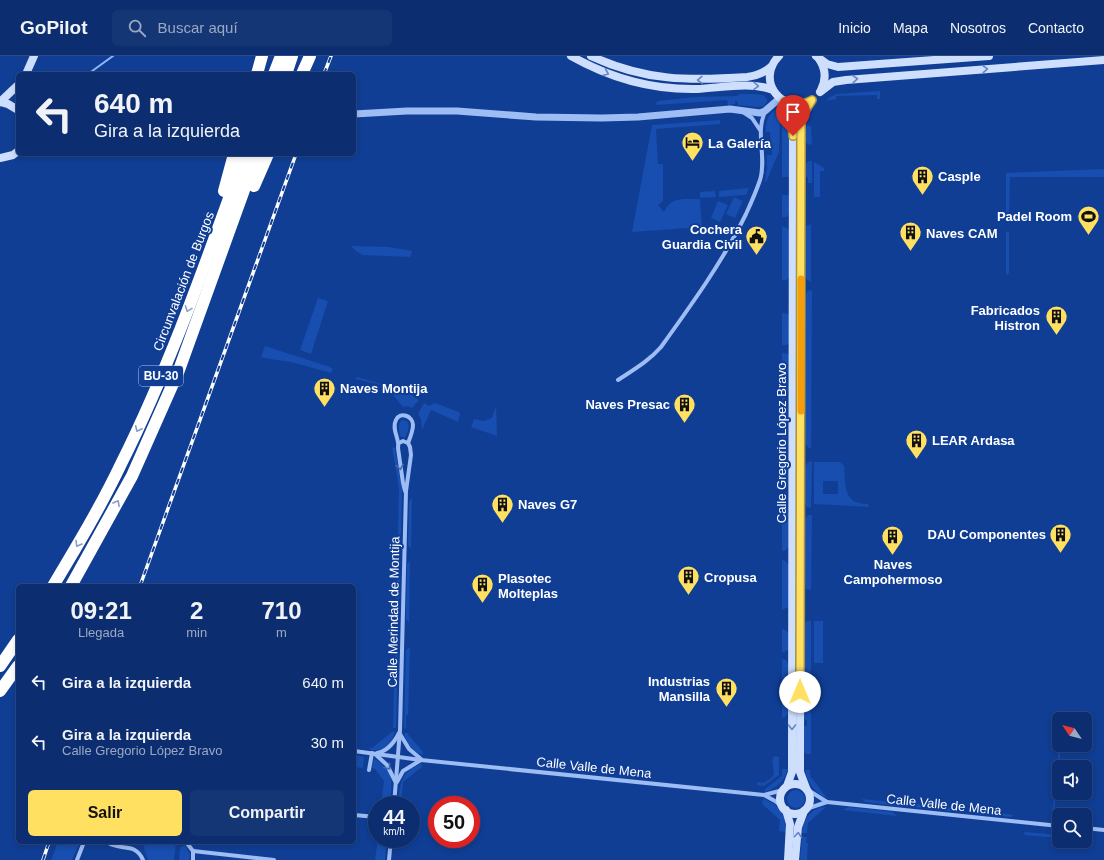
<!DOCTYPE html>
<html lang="es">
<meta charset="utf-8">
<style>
:root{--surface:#0c2e70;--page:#153675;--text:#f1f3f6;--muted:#9aa8c3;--line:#2c4a83;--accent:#ffe061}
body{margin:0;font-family:Helvetica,sans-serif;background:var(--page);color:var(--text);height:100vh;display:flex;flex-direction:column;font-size:15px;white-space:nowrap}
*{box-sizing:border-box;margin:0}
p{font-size:13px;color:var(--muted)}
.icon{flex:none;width:22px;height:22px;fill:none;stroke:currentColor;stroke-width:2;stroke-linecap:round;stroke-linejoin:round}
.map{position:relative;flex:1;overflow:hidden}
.sheet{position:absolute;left:16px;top:528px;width:340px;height:260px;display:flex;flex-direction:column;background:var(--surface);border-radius:6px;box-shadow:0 2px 6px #0003,0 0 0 1px var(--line)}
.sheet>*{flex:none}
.hud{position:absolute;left:16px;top:16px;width:340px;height:84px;border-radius:6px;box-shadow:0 2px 6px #0003,0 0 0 1px var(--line);background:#0c2e70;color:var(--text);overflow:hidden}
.needle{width:26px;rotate:305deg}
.buttons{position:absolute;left:1052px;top:656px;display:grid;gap:8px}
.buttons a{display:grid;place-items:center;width:40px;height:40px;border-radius:6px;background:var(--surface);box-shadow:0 2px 6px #0003,0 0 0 1px var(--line);font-size:20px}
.speed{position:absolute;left:368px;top:740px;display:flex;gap:8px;font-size:20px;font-weight:700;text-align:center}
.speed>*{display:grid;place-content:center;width:52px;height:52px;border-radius:50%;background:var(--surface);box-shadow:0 2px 6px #0003,0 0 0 1px var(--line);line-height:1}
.speed small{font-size:10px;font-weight:400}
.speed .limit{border:6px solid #d22;background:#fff;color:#111}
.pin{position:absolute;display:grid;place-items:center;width:34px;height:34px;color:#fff;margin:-41px -17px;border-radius:50% 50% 50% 0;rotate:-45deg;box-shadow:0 0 4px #0007}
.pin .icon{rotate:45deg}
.me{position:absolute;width:44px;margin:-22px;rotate:0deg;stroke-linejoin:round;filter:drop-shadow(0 0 3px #0008)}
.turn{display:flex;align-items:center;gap:14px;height:84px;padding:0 12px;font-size:18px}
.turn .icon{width:52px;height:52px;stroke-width:2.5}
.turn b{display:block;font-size:28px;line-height:34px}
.eta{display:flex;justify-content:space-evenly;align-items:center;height:68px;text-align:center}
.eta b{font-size:24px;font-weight:600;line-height:28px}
.cta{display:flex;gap:8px;margin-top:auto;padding:8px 12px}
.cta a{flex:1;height:46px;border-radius:6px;background:var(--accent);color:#111;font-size:16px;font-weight:600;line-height:46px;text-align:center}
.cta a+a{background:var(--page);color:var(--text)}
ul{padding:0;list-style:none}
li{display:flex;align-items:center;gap:12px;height:60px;padding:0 12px}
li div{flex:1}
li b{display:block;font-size:15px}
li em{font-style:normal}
header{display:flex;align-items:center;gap:24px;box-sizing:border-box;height:56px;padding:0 20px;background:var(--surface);border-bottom:1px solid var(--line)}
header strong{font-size:19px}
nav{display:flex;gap:22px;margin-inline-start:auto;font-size:14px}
.search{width:280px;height:36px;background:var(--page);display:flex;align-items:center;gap:10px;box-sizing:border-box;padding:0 14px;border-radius:6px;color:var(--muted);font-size:15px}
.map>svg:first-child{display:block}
</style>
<header>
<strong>GoPilot</strong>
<div class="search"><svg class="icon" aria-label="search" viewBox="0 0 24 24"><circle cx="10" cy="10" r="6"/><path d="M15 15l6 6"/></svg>Buscar aquí</div>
<nav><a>Inicio</a><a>Mapa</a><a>Nosotros</a><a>Contacto</a></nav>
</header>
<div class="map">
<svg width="1104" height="804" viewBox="0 0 1104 804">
<rect width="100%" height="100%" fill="#103e95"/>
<!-- green -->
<g fill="#174eaf" fill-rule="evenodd">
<path d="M880,35V43H877V39L836,40V43L826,45L822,49L830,41L837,38Z"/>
<path d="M740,38H755L763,39L767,43V46L764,50L757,51L738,49V46L735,45V48L728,49L727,44L656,49V47L658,45L695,41L737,40Z"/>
<path d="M779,53L784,58L786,65H780L779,96L766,126L765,125L767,111V99H772L770,76H766C765,67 769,54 779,53Z"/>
<path d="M720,64V68L656,73L658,108H663V145L658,149L664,156C672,139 685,144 700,143L702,171L632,176L652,69Z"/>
<rect x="782" y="68" width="7" height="53"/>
<path d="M805,69L811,70L812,89L808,88L805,86Z"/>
<path d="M808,105H812V127H808V121H805V109Z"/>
<path d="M814,106L824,112V115H820V141H814Z"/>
<path d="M1104,113V121H1010L1009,157L1007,160H997L996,155H1006V117Z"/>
<path d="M749,132L746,139L719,141V135Z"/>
<path d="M715,135L716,141L700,142V136Z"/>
<path d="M782,139H789V158L787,161H782Z"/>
<path d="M734,141L743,145L735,162L726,158Z"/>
<path d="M718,145L728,149L720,166L711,162Z"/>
<path d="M811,168V226L807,224L805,220V174L806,170Z"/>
<path d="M782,170L789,173V221L786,224H782Z"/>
<path d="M1008,175L1009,176V217L1007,219L1006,217V176Z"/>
<path d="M351,190L389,191L412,195L410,201L363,199L356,195Z"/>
<path d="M812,234L811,392H809L805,387V241L807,235Z"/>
<path d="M318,242L328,245L311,298L300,294Z"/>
<path d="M782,257L789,258V286L787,289H782Z"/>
<path d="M265,290L330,311L333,313L331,317L291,306L270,303L261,301Z"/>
<path d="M782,297L789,298V319L785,323H782Z"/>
<path d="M357,321L405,335L419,344L412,352L407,350L403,351L393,339L395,332L355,323Z"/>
<path d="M782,330H785L789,332C788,337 786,341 785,345C784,357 785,368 789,378L785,383H782Z"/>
<path d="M424,347L429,350L435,347L459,356L460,358L458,366L431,354L422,374L421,363L418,358Z"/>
<path d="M496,350L497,380L471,371L474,363L484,365L492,362Z"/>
<path d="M402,364L407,365C411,370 407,377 405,382L400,380C399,375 397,367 402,364Z"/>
<path d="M392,391L395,392L402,434L396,672H393L399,433Z"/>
<path d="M810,405L812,406L811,452L807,451L804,446L805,411L807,407Z"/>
<path d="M814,406H840L844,410C846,429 842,448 868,448L869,451L814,448ZM823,425H838V438H823Z"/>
<path d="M782,410H785L789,414V429L783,433H782Z"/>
<path d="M412,442L411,492L408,489L409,446Z"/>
<path d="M782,442L786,443L789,447V490L786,494L782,495Z"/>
<path d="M808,459H811L812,460L811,534L806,533L804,531V464Z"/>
<path d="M782,504L785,505L789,509V551L782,554Z"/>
<path d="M410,505L409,566L406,563V559L407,508Z"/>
<path d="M807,565H811V619L807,618L804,615V567Z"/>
<rect x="814" y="565" width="9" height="42"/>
<path d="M782,572L789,577L788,594L782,597Z"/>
<path d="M410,591L408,659H406V672L404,673L406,594Z"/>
<path d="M782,603L786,604L788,608L789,656L785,661L782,662Z"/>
<path d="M806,626H811V648L806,647L805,645L804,628Z"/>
<path d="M807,655H811V698H806L804,696V670H807V664L804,663V658Z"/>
<path d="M392,676H395C390,690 384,695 370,694V692H372Z"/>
<path d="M404,677H407L423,696V699C412,696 406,688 404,677Z"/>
<path d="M1059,689H1061L1054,756L1072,758V759H1059V761L1052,760Z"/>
<path d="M355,699L364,701L363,712L354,711Z"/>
<path d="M774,700L779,701V719L764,730L757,729V726L763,727C783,718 768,711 774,700Z"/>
<path d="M374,702C395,717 392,725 390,749H381L384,725L375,713L372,712Z"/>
<path d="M422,708V711L403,726L401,749H398C400,729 400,714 422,708Z"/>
<path d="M782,713H788C784,726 776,732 765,736V733L782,720Z"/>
<path d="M805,714H810V720L827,742C815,738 807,726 805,714Z"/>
<circle cx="796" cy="743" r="9"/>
<path d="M763,743C780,748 786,759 786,776L779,775L780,764L762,748Z"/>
<path d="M862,743L903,747L901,749L898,750L865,746Z"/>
<path d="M910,747L961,753L957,756L913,751Z"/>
<path d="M826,751L808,767L807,777H802C803,763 812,751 826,751Z"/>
<path d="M848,751L893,756L897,760L843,754Z"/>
<path d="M972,754L1014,759L1011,761L975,757Z"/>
<path d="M1024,776L1059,779V782L1025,779Z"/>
<path d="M802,781H807L806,787H808L807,804H800Z"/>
<path d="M378,783H387L385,804H375Z"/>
<path d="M58,786H80L72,804H51Z"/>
<path d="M145,786H176L174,804H148L144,793Z"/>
<path d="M185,789L190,799L189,804H179L180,791Z"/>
</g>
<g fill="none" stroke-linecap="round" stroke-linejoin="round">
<!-- stream -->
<path stroke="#8fb6f7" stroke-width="2" d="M88,18L113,0"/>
<!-- minor -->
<g stroke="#9ebdf4" stroke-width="4">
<path d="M743,56L752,62L760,74"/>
<path d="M618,324C633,314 649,305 661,291C692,248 723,205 746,158C751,147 756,136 760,124C767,102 755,77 765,56"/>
<path d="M405,435L403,427L398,392C400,383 391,373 396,364C400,355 413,360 413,369C413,375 410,382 408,387"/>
<path d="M400,678L409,693L421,703"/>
<path d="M354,695L421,704L764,739L775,745L784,752"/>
<path d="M377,697C388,695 394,687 399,677"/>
<path d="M375,698L387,709L395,725"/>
<path d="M369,714L372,697"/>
<path d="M397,726L403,715L421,704"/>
<path d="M808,734L827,746L1059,770"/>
<path d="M764,739L783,734"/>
<path d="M394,749L400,674L406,435L411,399L410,391L408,387L403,385L399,387"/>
<path d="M806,753L827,746"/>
<path d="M354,759L377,761"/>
<path d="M1085,772L1104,774"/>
<path d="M107,786C120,796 135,785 143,804"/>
<path d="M186,786L193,795"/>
<path d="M193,795L274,804"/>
<path d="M193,795V804"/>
<path d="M77,804L84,786"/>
<path d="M389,804L391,783"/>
</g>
<!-- tertiary -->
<path stroke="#9ebdf4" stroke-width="7" d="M354,58L407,55H457L536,61L602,62L638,61L730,53L760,57L765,55L780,42"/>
<!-- secondary -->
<g stroke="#cedefd" stroke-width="8">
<path d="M571,0C610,22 652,34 697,33C721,32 750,25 773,34"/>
<path d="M591,0C645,25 689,25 747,21C757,20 764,17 772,10"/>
<path d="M779,0C755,24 782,60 812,44"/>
<path d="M816,0L827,8L838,11L989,0"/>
<path d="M819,3C826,13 826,24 821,34"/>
<path d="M26,18L34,0"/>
<path d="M820,36L833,26L846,24L1104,4"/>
<path d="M0,46L18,29"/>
<path d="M0,46L8,48L18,54"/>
<path d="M785,46L791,57L793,67L792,698V716L787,730"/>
<path d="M0,102L13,99L18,95"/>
<circle cx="795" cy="743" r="15"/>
<path d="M806,732L800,716V701L801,67L805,53L812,44"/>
<path d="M786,754L790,768L788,804"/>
<path d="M795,804L798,771L804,755"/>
</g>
<!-- motorway -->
<g stroke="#fff" stroke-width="12">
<path d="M257,18L262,0"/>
<path d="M274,18L281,0"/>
<path d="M286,18L292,0"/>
<path d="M302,18L310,0"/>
<path d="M254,130L268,98"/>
<path d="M224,135L234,98"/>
<path d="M53,530C77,490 101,450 121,408C171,308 207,203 245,98"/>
<path d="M71,530L132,420L179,314L257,98"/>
<path d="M0,610L18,584"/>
<path d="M0,635L18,610"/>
</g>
<defs>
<g id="rail">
<path d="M324,18L331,0"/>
<path d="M140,530L296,98"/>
<path d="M43,804L49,786"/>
</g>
</defs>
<!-- rail casing -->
<use href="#rail" stroke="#fff" stroke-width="3.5"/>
<!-- rail -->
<use href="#rail" stroke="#103e95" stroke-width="2" stroke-dasharray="6" stroke-linecap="butt"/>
</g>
<!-- one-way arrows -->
<defs><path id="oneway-chevron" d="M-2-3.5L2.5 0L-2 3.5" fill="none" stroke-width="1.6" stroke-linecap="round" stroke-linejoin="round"/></defs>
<g stroke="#6586c4">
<use href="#oneway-chevron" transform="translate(985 13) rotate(-4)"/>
<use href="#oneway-chevron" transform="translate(606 17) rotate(22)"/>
<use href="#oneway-chevron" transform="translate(855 23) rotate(-5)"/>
<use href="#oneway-chevron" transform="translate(700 24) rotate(179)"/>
<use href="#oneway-chevron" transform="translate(756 30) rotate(1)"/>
<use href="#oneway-chevron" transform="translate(792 671) rotate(90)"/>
<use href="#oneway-chevron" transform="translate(798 779) rotate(-85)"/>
</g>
<g stroke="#889eca">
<use href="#oneway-chevron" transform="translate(188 253) rotate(111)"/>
<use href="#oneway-chevron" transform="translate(138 373) rotate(115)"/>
<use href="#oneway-chevron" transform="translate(117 447) rotate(-61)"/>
<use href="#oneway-chevron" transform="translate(78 488) rotate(120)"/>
</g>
<g stroke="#426ab6">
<use href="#oneway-chevron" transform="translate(400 411) rotate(81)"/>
<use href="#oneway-chevron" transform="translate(388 711) rotate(53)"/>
</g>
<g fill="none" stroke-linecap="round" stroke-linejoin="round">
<defs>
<path id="route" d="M793,80L792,62L785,46C795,49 803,49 812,44L803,58L801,67L800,636"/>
</defs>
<!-- route casing -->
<use href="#route" stroke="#a6923f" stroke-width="10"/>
<!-- route -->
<use href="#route" stroke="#ffe061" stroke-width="7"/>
<!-- slow -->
<path stroke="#f59e0b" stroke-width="7" d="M801,355V223"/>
</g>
<!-- icons -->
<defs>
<symbol id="hotel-pin" viewBox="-11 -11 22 30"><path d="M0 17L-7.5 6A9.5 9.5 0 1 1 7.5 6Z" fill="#ffe061" stroke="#103e95"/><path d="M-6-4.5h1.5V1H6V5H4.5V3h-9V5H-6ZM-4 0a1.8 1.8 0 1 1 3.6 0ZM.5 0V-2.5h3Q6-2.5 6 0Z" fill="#111"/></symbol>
<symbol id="building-pin" viewBox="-11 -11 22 30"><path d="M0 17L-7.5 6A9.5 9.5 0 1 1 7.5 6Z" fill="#ffe061" stroke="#103e95"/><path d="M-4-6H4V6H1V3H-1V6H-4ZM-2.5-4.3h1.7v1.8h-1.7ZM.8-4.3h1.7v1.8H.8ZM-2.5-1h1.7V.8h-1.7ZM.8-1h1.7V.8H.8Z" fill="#111"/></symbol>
<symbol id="stadium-pin" viewBox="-11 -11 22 30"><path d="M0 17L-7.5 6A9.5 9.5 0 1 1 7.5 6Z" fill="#ffe061" stroke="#103e95"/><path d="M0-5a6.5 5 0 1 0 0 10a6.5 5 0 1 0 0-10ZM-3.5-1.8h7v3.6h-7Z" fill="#111"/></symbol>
<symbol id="civic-pin" viewBox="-11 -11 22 30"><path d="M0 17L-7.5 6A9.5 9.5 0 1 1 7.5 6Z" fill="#ffe061" stroke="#103e95"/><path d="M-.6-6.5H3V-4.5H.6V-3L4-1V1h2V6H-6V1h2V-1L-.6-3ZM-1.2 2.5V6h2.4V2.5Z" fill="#111"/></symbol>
</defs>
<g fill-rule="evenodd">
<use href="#hotel-pin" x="680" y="74" width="25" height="34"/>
<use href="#building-pin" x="910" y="108" width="25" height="34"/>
<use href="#stadium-pin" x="1076" y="148" width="25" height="34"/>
<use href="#building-pin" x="898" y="164" width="25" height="34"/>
<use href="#civic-pin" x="744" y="168" width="25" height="34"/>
<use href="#building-pin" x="1044" y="248" width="25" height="34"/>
<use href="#building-pin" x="312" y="320" width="25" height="34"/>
<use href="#building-pin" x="672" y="336" width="25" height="34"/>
<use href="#building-pin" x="904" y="372" width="25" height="34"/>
<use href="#building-pin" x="490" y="436" width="25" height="34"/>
<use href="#building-pin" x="1048" y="466" width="25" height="34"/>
<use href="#building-pin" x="880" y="468" width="25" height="34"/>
<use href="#building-pin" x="676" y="508" width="25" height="34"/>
<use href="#building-pin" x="470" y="516" width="25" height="34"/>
<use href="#building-pin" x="714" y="620" width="25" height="34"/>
</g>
<g text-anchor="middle" stroke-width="4" stroke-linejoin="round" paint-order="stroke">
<!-- shield labels -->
<rect fill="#103e95" stroke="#b7c5df" stroke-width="1" x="139" y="310" width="44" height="20" rx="3"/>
<g font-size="12" font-weight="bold" fill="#fff">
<text x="161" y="324">BU-30</text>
</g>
<!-- poi labels -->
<g font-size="13" font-weight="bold" fill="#fff" stroke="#103e95" text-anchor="start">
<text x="708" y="92">La Galería</text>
<text x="938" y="125">Casple</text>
<text x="1072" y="165" text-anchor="end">Padel Room</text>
<text x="742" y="178" text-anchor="end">Cochera<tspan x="742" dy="15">Guardia Civil</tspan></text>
<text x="926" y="182">Naves CAM</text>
<text x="1040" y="259" text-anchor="end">Fabricados<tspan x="1040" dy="15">Histron</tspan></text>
<text x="340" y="337">Naves Montija</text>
<text x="670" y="353" text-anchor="end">Naves Presac</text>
<text x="932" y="389">LEAR Ardasa</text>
<text x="518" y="453">Naves G7</text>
<text x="1046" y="483" text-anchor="end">DAU Componentes</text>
<text x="893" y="513" text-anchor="middle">Naves<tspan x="893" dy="15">Campohermoso</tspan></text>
<text x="704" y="526">Cropusa</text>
<text x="498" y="527">Plasotec<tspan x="498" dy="15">Molteplas</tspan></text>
<text x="710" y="630" text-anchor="end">Industrias<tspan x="710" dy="15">Mansilla</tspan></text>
</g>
<!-- street labels -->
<g font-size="13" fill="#fff" stroke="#103e95">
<text transform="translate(183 225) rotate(-69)" y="5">Circunvalación de Burgos</text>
<text transform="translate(781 387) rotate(-90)" y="5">Calle Gregorio López Bravo</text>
<text transform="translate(393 556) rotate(-89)" y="5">Calle Merindad de Montija</text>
<text transform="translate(594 711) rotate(6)" y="5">Calle Valle de Mena</text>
<text transform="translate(944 748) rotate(6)" y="5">Calle Valle de Mena</text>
</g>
</g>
</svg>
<div class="buttons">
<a><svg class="needle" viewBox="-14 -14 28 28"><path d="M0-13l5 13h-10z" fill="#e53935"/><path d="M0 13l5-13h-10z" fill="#9aa8c3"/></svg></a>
<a><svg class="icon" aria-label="sound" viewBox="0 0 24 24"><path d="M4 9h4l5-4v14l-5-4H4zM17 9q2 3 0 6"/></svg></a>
<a><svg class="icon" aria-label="search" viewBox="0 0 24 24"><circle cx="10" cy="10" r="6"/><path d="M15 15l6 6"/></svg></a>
</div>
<div class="speed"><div>44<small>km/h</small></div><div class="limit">50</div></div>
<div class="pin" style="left:793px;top:80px;background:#d93025"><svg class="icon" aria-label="arrive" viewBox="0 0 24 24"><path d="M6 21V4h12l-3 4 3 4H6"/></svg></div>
<svg class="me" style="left:800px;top:636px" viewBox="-20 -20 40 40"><circle r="19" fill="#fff"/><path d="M0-13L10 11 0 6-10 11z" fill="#ffe061"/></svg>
<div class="hud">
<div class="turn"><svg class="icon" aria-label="left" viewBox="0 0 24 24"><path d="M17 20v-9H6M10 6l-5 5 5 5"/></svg><div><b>640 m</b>Gira a la izquierda</div></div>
</div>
<section class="sheet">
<div class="eta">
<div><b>09:21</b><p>Llegada</p></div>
<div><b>2</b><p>min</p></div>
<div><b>710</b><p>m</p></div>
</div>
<ul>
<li><svg class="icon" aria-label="left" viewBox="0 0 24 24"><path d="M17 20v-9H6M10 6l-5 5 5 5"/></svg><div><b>Gira a la izquierda</b></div><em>640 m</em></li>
<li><svg class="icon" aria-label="left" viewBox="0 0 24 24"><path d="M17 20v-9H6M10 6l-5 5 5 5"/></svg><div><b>Gira a la izquierda</b><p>Calle Gregorio López Bravo</p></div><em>30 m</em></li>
</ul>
<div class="cta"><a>Salir</a><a>Compartir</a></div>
</section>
</div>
